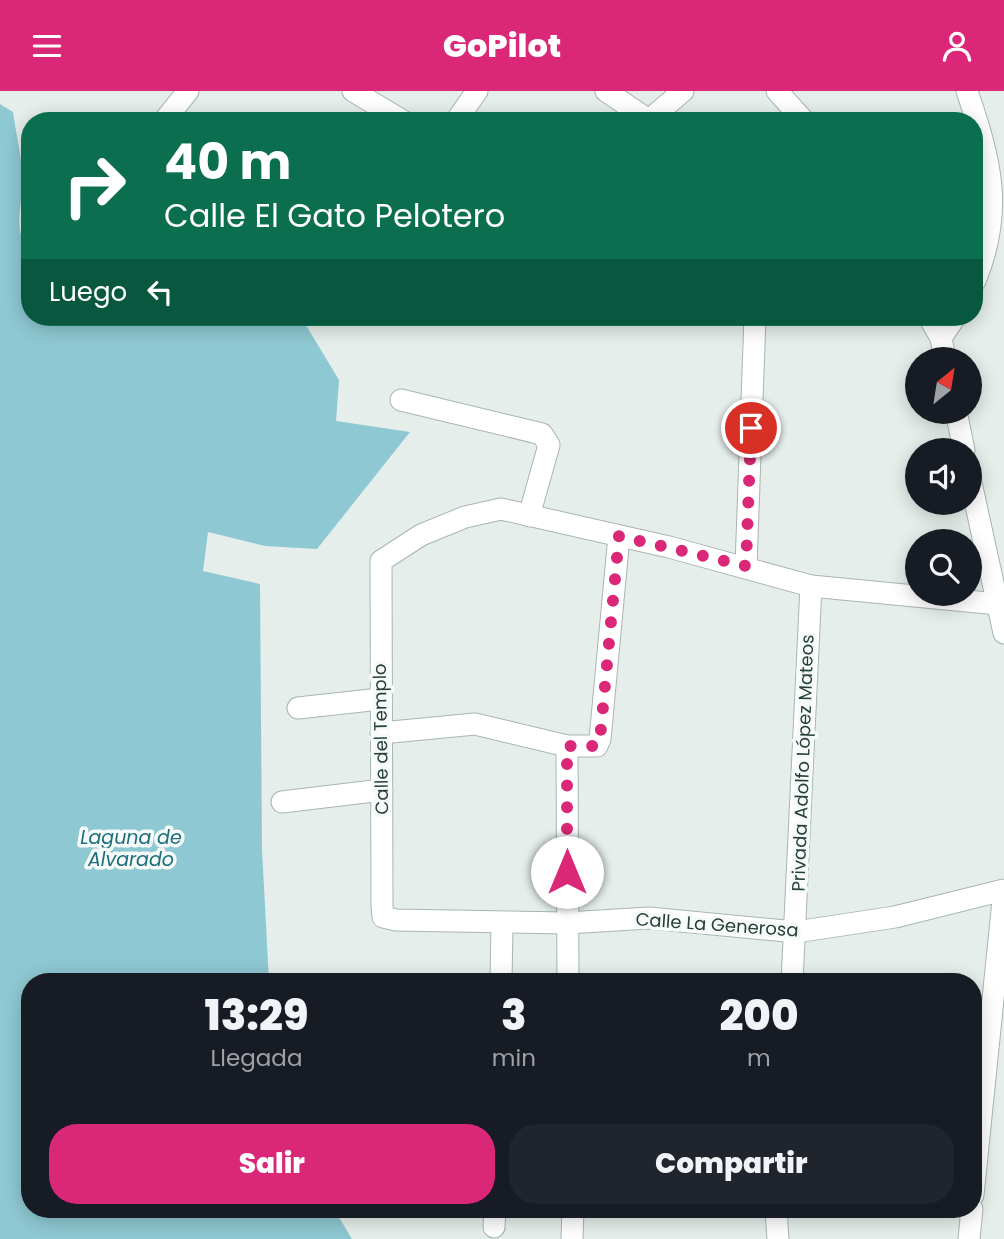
<!DOCTYPE html>
<html lang="es">
<meta charset="utf-8">
<style>
:root{--surface:#171b24;--page:#20242c;--text:#f1f3f6;--muted:#9ea1a6;--accent:#db2777}
body{margin:0;font-family:Poppins,sans-serif;background:var(--page);color:var(--text);height:100vh;display:flex;flex-direction:column;font-size:26px;white-space:nowrap}
*{box-sizing:border-box;margin:0}
p{font-size:23px;color:var(--muted)}
.icon{flex:none;width:38px;height:38px;fill:none;stroke:currentColor;stroke-width:2;stroke-linecap:round;stroke-linejoin:round}
.map{position:relative;flex:1;overflow:hidden}
.sheet{position:absolute;left:21px;top:882px;width:961px;height:245px;display:flex;flex-direction:column;background:var(--surface);border-radius:28px;box-shadow:0 4px 18px #0003}
.sheet>*{flex:none}
.top-card{position:absolute;left:21px;top:21px;width:962px;height:214px;border-radius:28px;box-shadow:0 4px 18px #0003;background:#0b6e4f;color:#fff;overflow:hidden}
.needle{width:46px;rotate:30deg}
.controls{position:absolute;left:905px;top:256px;display:grid;gap:14px}
.controls a{display:grid;place-items:center;width:77px;height:77px;border-radius:50%;background:var(--surface);box-shadow:0 4px 18px #0003;font-size:35px}
.pin{position:absolute;display:grid;place-items:center;width:60px;height:60px;color:#fff;margin:-30px;border:4px solid #fff;border-radius:50%;box-shadow:0 2px 7px #0007}
.me{position:absolute;width:77px;margin:-38px;rotate:0deg;stroke-linejoin:round;filter:drop-shadow(0 0 5px #0008)}
.turn{display:flex;align-items:center;gap:24px;height:147px;padding:0 28px;font-size:32px}
.turn .icon{width:91px;height:91px;stroke-width:2.5}
.turn b{display:block;font-size:49px;line-height:60px}
.then{display:flex;align-items:center;height:66px;padding:0 28px;background:#0003;gap:14px;font-size:26px}
.eta{display:flex;justify-content:space-evenly;align-items:center;height:119px;text-align:center}
.eta b{font-size:42px;font-weight:800;line-height:49px}
.primary-button{display:flex;gap:14px;margin-top:auto;padding:14px 28px}
.primary-button a{flex:1;height:80px;border-radius:28px;background:var(--accent);color:#fff;font-size:28px;font-weight:800;line-height:80px;text-align:center}
.primary-button a+a{background:var(--page);color:var(--text)}
header{display:flex;justify-content:space-between;align-items:center;height:91px;padding:0 28px;background:var(--accent);color:#fff;font-size:32px;font-weight:800}
.map>svg:first-child{display:block}
</style>
<header><svg class="icon" aria-label="menu" viewBox="0 0 24 24"><path d="M4 6h16M4 12h16M4 18h16"/></svg>GoPilot<svg class="icon" aria-label="person" viewBox="0 0 24 24"><circle cx="12" cy="8" r="4"/><path d="M4 21q1-7 8-7t8 7"/></svg></header>
<div class="map">
<svg width="1004" height="1148" viewBox="0 0 1004 1148">
<rect width="100%" height="100%" fill="#e5eeea"/>
<!-- water -->
<path fill="#8ec8d2" d="M0,13L13,21C16,43 22,67 23,89C23,111 11,141 30,159V226H301L339,289L336,330L410,341L317,458L265,455L208,441L203,480L260,493L262,759L269,891H30V1118H334L352,1148H0Z"/>
<g fill="none" stroke-linecap="round" stroke-linejoin="round">
<defs>
<g id="minor">
<path d="M353,0L403,30"/>
<path d="M606,0L650,30"/>
<path d="M777,0L804,30"/>
<path d="M967,0C991,71 1004,119 975,190"/>
<path d="M164,30L188,0"/>
<path d="M456,30L477,0"/>
<path d="M648,30L683,0"/>
<path d="M929,226L941,247L945,268"/>
<path d="M941,247L955,226"/>
<path d="M401,309L542,343L549,354L529,425"/>
<path d="M956,320L964,359"/>
<path d="M970,387L1004,542"/>
<path d="M746,475L755,226"/>
<path d="M998,513L811,495L669,456L501,418L465,426L421,444L381,470L382,815L383,826L396,829L567,832L649,827L796,841L895,826L1004,799"/>
<path d="M298,617L380,608"/>
<path d="M381,642L475,633L567,655H597L600,648L619,445"/>
<path d="M567,655L568,891"/>
<path d="M282,711L382,699"/>
<path d="M501,891L502,832"/>
<path d="M792,891L811,495"/>
<path d="M973,1104L1004,800"/>
<path d="M776,1118L778,1148"/>
<path d="M494,1136L495,1118"/>
<path d="M572,1148L573,1118"/>
<path d="M969,1148L972,1118"/>
</g>
</defs>
<!-- minor casing -->
<use href="#minor" stroke="#a7b6b1" stroke-width="23"/>
<!-- minor -->
<use href="#minor" stroke="#fff" stroke-width="21"/>
</g>
<g fill="none" stroke-linecap="round" stroke-linejoin="round">
<!-- route -->
<path stroke="#db2777" stroke-width="12" stroke-dasharray="0 21.6" d="M567,781V655H597L600,648L619,445L746,475L751,337"/>
</g>
<g text-anchor="middle" stroke-width="7" stroke-linejoin="round" paint-order="stroke">
<!-- street labels -->
<g font-size="18" fill="#244038" stroke="#f6faf8">
<text transform="translate(381 648) rotate(-91)" y="6">Calle del Templo</text>
<text transform="translate(803 672) rotate(-88)" y="6">Privada Adolfo López Mateos</text>
<text transform="translate(717 834) rotate(4)" y="6">Calle La Generosa</text>
</g>
<!-- water labels -->
<g font-size="19" font-style="italic" fill="#1d6e7d" stroke="#f6faf8">
<text x="131" y="753">Laguna de<tspan x="131" dy="22">Alvarado</tspan></text>
</g>
</g>
</svg>
<div class="controls">
<a><svg class="needle" viewBox="-14 -14 28 28"><path d="M0-13l5 13h-10z" fill="#e53935"/><path d="M0 13l5-13h-10z" fill="#9ea1a6"/></svg></a>
<a><svg class="icon" aria-label="sound" viewBox="0 0 24 24"><path d="M4 9h4l5-4v14l-5-4H4zM17 9q2 3 0 6"/></svg></a>
<a><svg class="icon" aria-label="search" viewBox="0 0 24 24"><circle cx="10" cy="10" r="6"/><path d="M15 15l6 6"/></svg></a>
</div>
<div class="pin" style="left:751px;top:337px;background:#d93025"><svg class="icon" aria-label="arrive" viewBox="0 0 24 24"><path d="M6 21V4h12l-3 4 3 4H6"/></svg></div>
<svg class="me" style="left:567px;top:781px" viewBox="-20 -20 40 40"><circle r="19" fill="#fff"/><path d="M0-13L10 11 0 6-10 11z" fill="#db2777"/></svg>
<div class="top-card">
<div class="turn"><svg class="icon" aria-label="right" viewBox="0 0 24 24"><path d="M7 20v-9h11M14 6l5 5-5 5"/></svg><div><b>40 m</b>Calle El Gato Pelotero</div></div>
<div class="then">Luego<svg class="icon" aria-label="left" viewBox="0 0 24 24"><path d="M17 20v-9H6M10 6l-5 5 5 5"/></svg></div>
</div>
<section class="sheet">
<div class="eta">
<div><b>13:29</b><p>Llegada</p></div>
<div><b>3</b><p>min</p></div>
<div><b>200</b><p>m</p></div>
</div>
<div class="primary-button"><a>Salir</a><a>Compartir</a></div>
</section>
</div>
